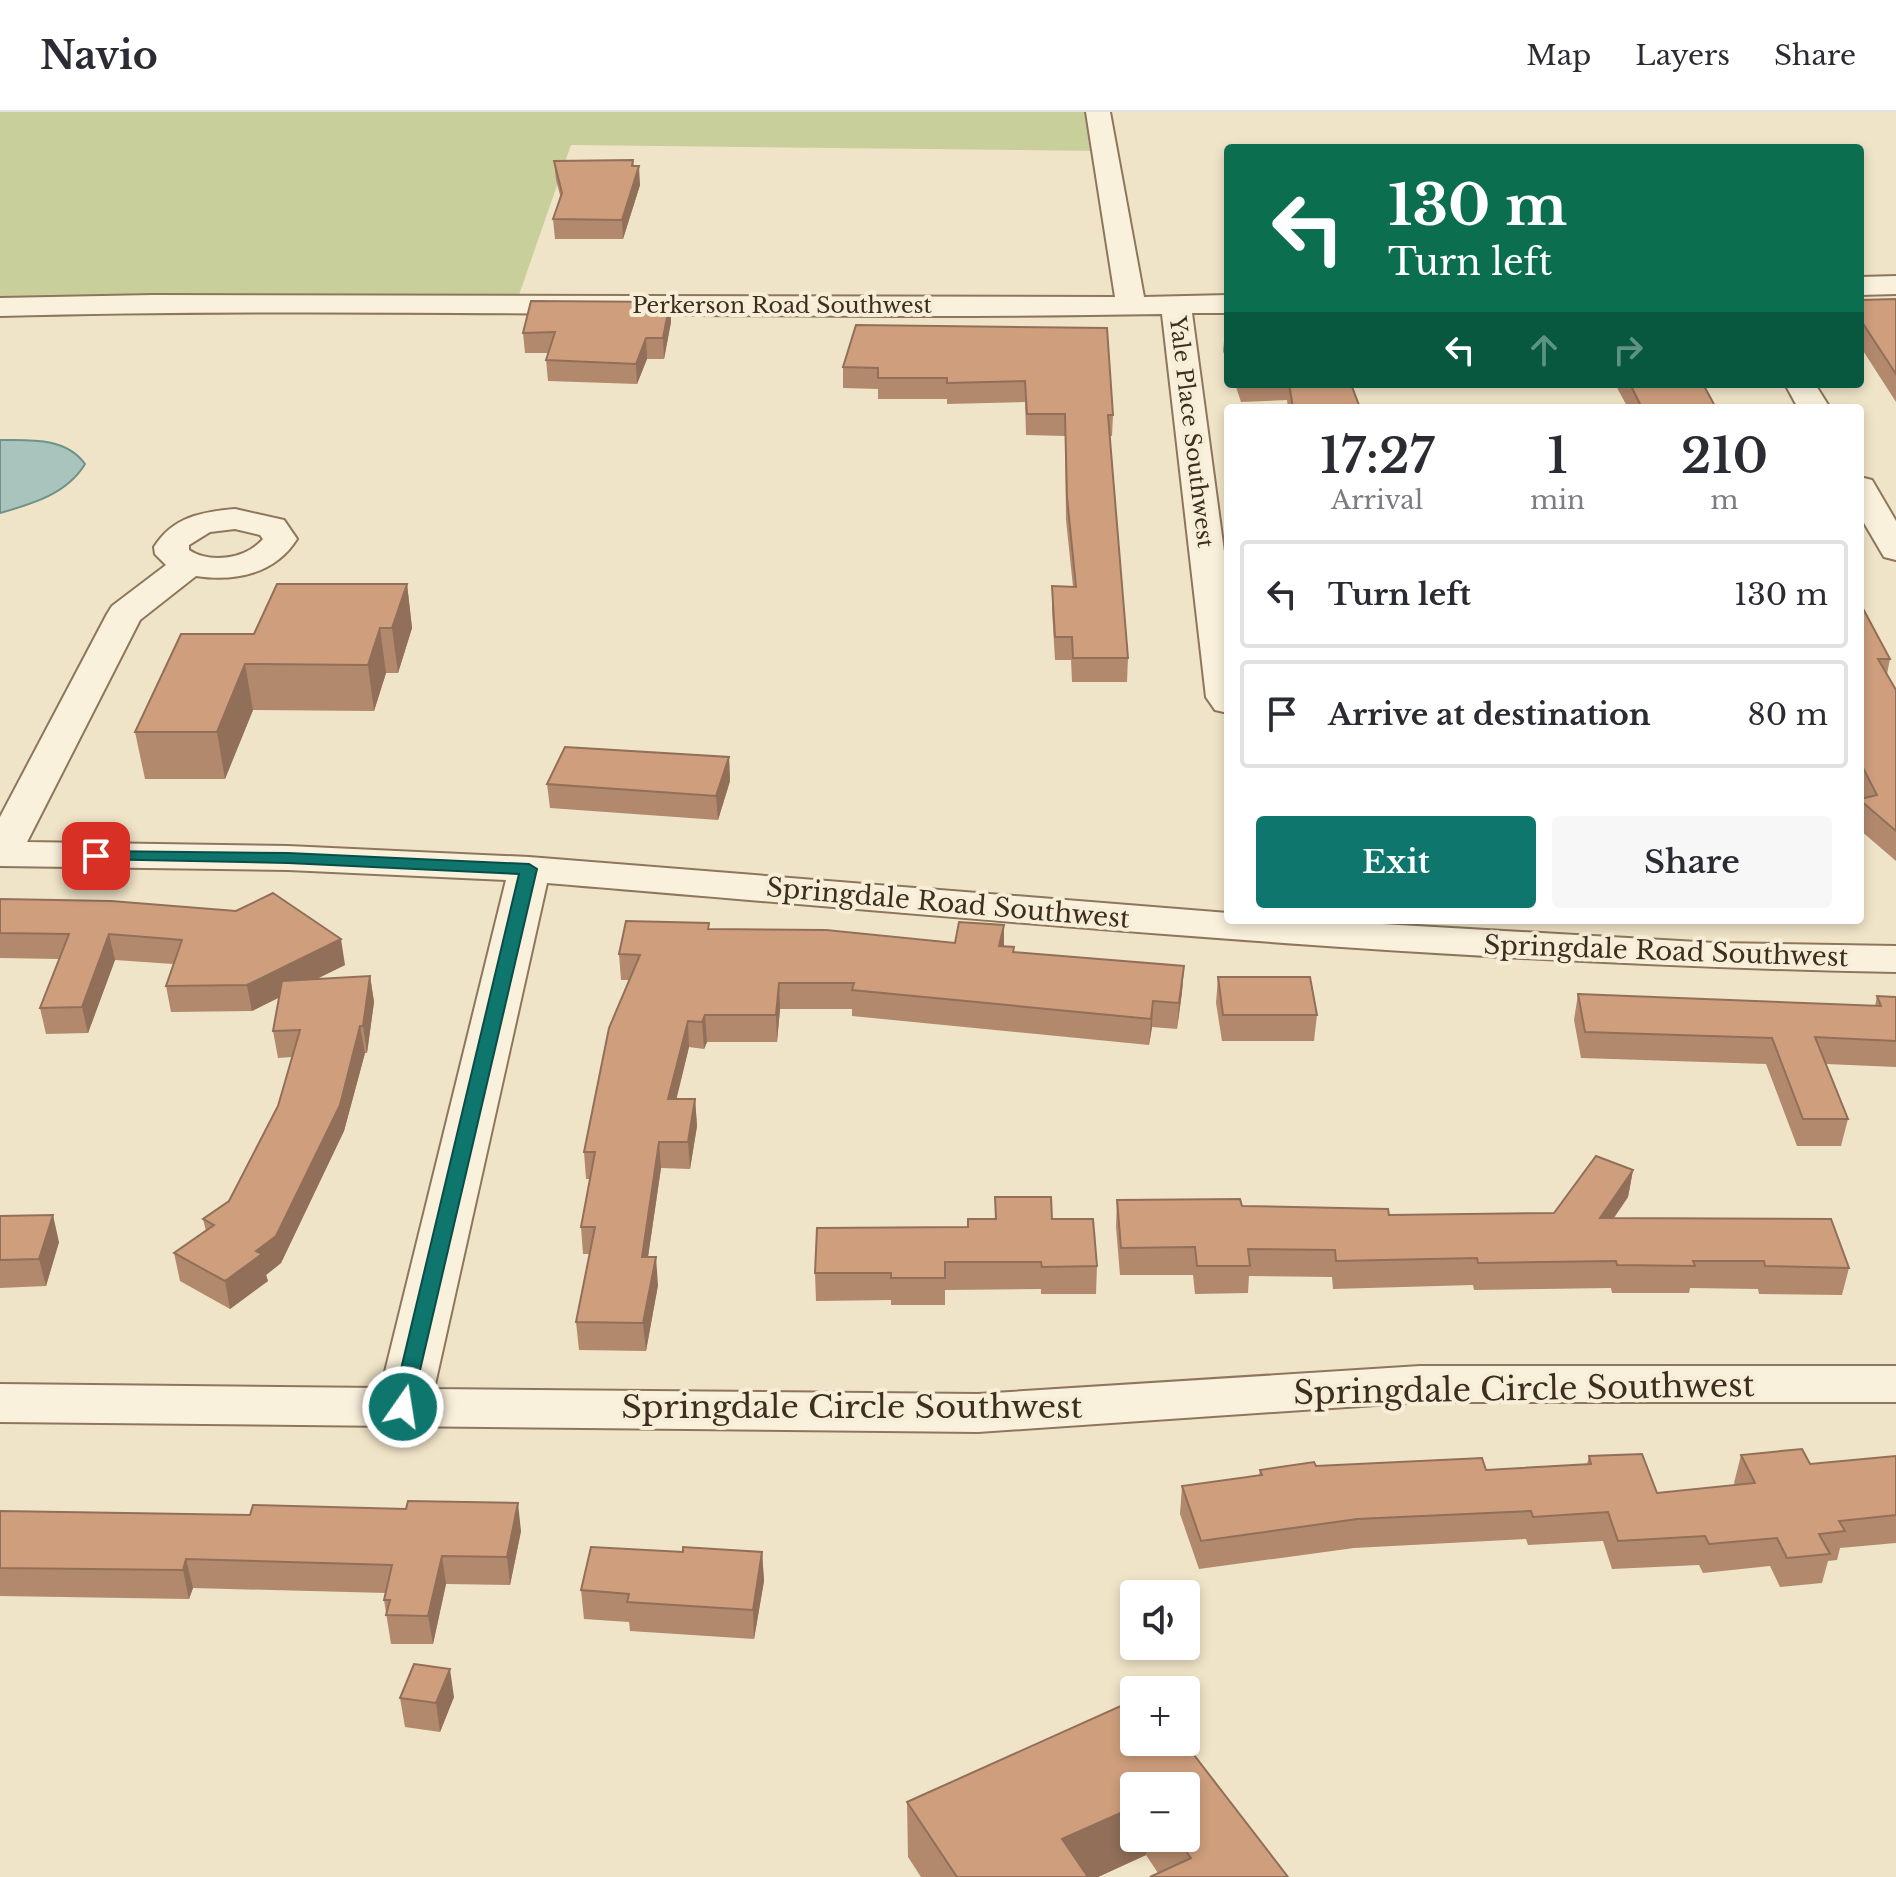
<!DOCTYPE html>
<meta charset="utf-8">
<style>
:root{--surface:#fff;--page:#f7f7f7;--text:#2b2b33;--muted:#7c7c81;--line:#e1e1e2;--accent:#0f766e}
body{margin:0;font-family:"Libre Baskerville",serif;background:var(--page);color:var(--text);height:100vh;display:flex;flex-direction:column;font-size:30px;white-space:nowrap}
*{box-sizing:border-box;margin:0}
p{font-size:26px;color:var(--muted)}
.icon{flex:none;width:44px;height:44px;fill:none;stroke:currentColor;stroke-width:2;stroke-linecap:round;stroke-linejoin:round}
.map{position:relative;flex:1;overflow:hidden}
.panel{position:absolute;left:1224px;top:292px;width:640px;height:520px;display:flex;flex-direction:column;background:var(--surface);border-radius:8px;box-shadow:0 4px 12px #0003}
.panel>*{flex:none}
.hud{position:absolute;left:1224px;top:32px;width:640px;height:244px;border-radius:8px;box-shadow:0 4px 12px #0003;background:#0b6e4f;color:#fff;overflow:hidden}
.tools{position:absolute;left:1120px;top:1468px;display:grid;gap:16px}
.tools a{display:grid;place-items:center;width:80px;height:80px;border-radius:8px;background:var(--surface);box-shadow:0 4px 12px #0003;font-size:40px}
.pin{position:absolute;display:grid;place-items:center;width:68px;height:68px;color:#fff;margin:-34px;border-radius:16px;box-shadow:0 4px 12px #0006}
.me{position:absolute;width:88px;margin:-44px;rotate:13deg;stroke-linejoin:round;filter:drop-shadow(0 0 6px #0008)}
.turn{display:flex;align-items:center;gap:28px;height:168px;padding:0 32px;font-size:36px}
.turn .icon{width:104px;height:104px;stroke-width:2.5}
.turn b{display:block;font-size:56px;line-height:68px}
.lanes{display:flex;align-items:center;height:76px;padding:0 32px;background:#0003;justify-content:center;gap:40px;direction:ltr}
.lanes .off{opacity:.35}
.eta{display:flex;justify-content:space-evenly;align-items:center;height:136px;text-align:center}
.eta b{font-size:48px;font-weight:600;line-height:56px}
.cta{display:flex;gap:16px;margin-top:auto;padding:16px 32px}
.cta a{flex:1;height:92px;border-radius:8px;background:var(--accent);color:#fff;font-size:32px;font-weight:600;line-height:92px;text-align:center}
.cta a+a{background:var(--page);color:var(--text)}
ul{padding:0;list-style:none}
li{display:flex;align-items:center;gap:24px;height:108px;margin:0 16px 12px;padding:0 16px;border:4px solid var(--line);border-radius:8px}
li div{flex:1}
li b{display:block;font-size:30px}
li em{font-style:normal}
header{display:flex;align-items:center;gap:48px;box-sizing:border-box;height:112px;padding:0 40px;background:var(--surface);border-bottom:2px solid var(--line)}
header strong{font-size:38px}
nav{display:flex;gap:44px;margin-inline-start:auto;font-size:28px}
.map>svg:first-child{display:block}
</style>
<header>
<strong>Navio</strong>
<nav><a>Map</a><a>Layers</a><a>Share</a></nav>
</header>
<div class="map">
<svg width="1896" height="1765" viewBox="0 0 1896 1765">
<rect width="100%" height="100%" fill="#f0e4c8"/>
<!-- green -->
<path fill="#c9cf9b" d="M0,0H1098L1102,39L571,33L518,186L0,195Z"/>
<!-- water -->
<path fill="#a9c4bc" stroke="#6f938a" stroke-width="2" d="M0,328C30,328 66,325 85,352C67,382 32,392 0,401Z"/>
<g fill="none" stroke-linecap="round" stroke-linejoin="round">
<defs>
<g id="minor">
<path d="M1086,0H1110L1144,185L1228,183V201H1192L1228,469V601L1215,598L1206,585L1162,202C775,209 388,194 0,204V186L153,183L1115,185Z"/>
<path d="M1896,164V182L1860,183V165Z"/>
<path d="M1785,272H1815L1830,296H1798Z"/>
<path d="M1860,365L1872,368L1896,409V448L1884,445L1860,404Z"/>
<path d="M235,397L284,408L297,427C275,462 235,470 196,464L140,508L27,730L288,734L529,745L1228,801V808H1312L1715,831L1896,834V860C1445,852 996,808 547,771L434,1277L978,1282L1420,1254H1896V1290H1420L978,1320L0,1310V1272L381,1276L506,768L288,758L0,754V705L107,502L112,494L166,453L155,442L154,435C173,405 201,400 235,397ZM235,417L260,423L263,427C246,447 210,452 189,438V433L210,420Z"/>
</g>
</defs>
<!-- minor casing -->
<use href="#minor" stroke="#8d765c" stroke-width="4"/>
<!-- minor -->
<use href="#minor" fill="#faf1dc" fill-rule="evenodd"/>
</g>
<!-- wall -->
<g fill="#b2896c" fill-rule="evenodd">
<path d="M554,49L634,54L640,73L623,127H555L553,107L561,87L556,68Z"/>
<path d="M1896,187V290L1860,234V188Z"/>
<path d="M670,190L671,210L664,247H647L637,272L548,269L546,248L549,241H525L523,221Z"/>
<path d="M1107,216L1113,303L1112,324H1110L1128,546L1127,570H1072L1071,548H1055L1052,498V474L1073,475L1066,408L1065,324L1026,323L1025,290L947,292V287H878V277L843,276V255Z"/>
<path d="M1225,220H1228V253L1223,239Z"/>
<path d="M1235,272H1351L1360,296H1288L1287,288L1241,290Z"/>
<path d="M1615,272H1703L1716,296H1628Z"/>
<path d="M407,472L412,516L398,561H386L374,599L253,598L225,667H145L135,620L254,522Z"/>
<path d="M1860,491L1890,547L1887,562L1896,578V749L1860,718Z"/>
<path d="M729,645L730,669L718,708L550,696L547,672Z"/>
<path d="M0,787L345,853L316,867L370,864L374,890L367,941H365L344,1019L281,1151L266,1163L268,1169L230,1197L180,1169L174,1141L206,1119L203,1107L229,1089L278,994L292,945L278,946L273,919L279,885L252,899L171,900L166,874L173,852L115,848L88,921L46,922L40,896L59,847L0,846Z"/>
<path d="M709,811V817L1014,835V840L1184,854L1182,880L1177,917L1152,915L1149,933L852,904V897H780L777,930H707L704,937L689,935L676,987H695L697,1014L690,1057L661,1056L648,1145L658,1173L646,1239L579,1238L576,1210L590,1142H583L581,1115L590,1067H586L584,1040L629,868H621L619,842Z"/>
<path d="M1218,865L1317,903L1314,929H1222L1216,891Z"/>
<path d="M1578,882L1875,894L1877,884L1896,885V955L1826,952L1848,1007L1841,1034H1797L1766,952L1581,946L1574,908Z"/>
<path d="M1633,1058L1628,1085L1614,1106L1849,1156L1842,1183L1759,1182L1758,1177L1690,1176L1689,1181H1612L1611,1176L1474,1178L1473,1173L1333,1177L1332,1165L1249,1164L1248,1181L1195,1182L1193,1163H1120L1116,1115L1117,1088L1389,1103L1554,1101Z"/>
<path d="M995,1085L1052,1107L1097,1154L1096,1182H1041V1177L945,1178V1193H891V1188L816,1189L815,1161L995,1107Z"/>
<path d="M0,1104L59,1130L46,1174L0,1176Z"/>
<path d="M1741,1343L1810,1352L1896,1344V1431L1840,1436L1837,1448L1828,1449L1822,1471L1780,1475L1770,1454L1703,1461L1699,1453L1612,1457L1603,1429L1528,1433L1526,1427L1354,1436L1199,1457L1180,1402L1182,1374L1259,1364L1260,1358L1316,1354L1486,1358L1587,1352L1589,1344L1657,1381L1735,1373L1734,1371Z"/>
<path d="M0,1399L521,1419L510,1473L446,1472L433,1532H391L384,1488L386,1481L193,1476L189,1487L0,1484Z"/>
<path d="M683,1440H762L764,1469L754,1527L630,1519L629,1510L584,1507L581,1478Z"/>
<path d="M454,1585L440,1620L405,1615L400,1586Z"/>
<path d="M1134,1588L1288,1765L1158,1761L1146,1743L1098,1765H921L908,1745L907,1690ZM1134,1674H1186V1726H1134Z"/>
</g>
<!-- shaded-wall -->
<g fill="#916f58">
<path d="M633,48L635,68L639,54L640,73L623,127L622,108Z"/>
<path d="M670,190L671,210L664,247L663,226Z"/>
<path d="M646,226L647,247L637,272L636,252Z"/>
<path d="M407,472L412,516L398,561L392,516Z"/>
<path d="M380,516L386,561L374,599L368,553Z"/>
<path d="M245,552L253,598L225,667L217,620Z"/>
<path d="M729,645L730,669L718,708L716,684Z"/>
<path d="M1004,813V839L999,834Z"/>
<path d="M109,822L115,848L88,921L82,895Z"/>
<path d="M341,827L345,853L252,899L247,873Z"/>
<path d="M1184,854L1182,880L1177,917L1179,891Z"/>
<path d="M370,864L374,890L367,941L363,914Z"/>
<path d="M779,871L780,897L777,930L776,903Z"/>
<path d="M1153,889L1152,915L1149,933L1151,907Z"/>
<path d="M705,903L707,930L704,937L702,910Z"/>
<path d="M688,909L689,935L670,1014L668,987Z"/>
<path d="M360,914L365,941L344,1019L281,1151L266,1163L268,1169L230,1197L225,1169Z"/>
<path d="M695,987L697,1014L690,1057L688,1030Z"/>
<path d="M659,1030L661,1056L644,1172L642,1145Z"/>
<path d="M1633,1058L1628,1085L1595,1133L1600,1106Z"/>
<path d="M53,1103L59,1130L46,1174L39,1147Z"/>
<path d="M656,1145L658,1173L646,1239L643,1211Z"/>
<path d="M518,1391L521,1419L510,1473L507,1445Z"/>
<path d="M762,1440L764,1469L754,1527L753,1498Z"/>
<path d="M442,1444L446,1472L433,1532L428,1504Z"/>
<path d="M186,1447L193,1476L189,1487L183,1458Z"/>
<path d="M450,1557L454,1585L440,1620L436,1591Z"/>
<path d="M1134,1695V1726H1147L1146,1743L1098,1765H1061L1062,1727Z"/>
</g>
<!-- building -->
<g fill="#cf9f7d" stroke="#916f58" stroke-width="2">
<path d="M633,48L632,54H639L622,108L553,107L562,81L554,49Z"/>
<path d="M1896,187V262L1860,207V188Z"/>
<path d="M531,189L670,190L663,226H646L636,252L546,248L555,220L523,221Z"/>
<path d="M856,213L1107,216L1113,303H1108L1128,546H1073L1072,525H1055L1052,474L1076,475L1067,385L1065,302H1027L1025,269L947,271V266H878V256L843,255Z"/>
<path d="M1289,272H1351L1360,296H1293Z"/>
<path d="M1630,272H1703L1716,296H1642Z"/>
<path d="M277,472H407L392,516H380L368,553L245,552L217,620H135L181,522H254Z"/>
<path d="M1860,491L1890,547H1878L1896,578V719L1860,688V687L1877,683L1860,650Z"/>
<path d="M565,635L729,645L716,684L547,672Z"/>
<path d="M273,781L341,827L247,873L166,874L182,828L109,822L82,895L40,896L69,822L0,821V787L111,789L236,799Z"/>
<path d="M626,809L709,811L708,817L826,818L955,831L959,810L1004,813L999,834L1014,835L1013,840L1184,854L1179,891L1153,889L1151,907L852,878L854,871H779L776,903H705L702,910L688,909L668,987H695L688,1030H659L642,1145H656L643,1211L576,1210L595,1115H581L595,1040H584L609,916L640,843L619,842Z"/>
<path d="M370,864L363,914H360L340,993L276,1124L256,1139L262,1142L225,1169L174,1141L214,1113L203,1107L229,1089L278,994L300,918L273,919L282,869Z"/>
<path d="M1218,865H1310L1317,903H1223Z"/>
<path d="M1578,882L1881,894L1877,884L1896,885V929L1815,925L1848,1007H1803L1772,926L1585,920Z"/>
<path d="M1596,1044L1633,1058L1600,1106L1831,1107L1849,1156L1765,1154L1764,1149H1693L1695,1154L1617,1153L1616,1149L1478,1151L1477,1146L1336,1149L1335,1138L1248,1137L1250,1154H1197L1195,1135L1121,1136L1117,1088L1240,1087L1242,1094L1388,1097L1389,1103L1554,1101Z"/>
<path d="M995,1085H1051L1052,1107H1093L1097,1154L1042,1155L1041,1150H945V1166H891V1161H815L817,1116L968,1115V1107H996Z"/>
<path d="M53,1103L39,1147L0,1148V1104Z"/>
<path d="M1802,1337L1810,1352L1896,1344V1403L1839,1409L1845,1419L1819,1422L1830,1442L1787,1446L1777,1426L1709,1432L1705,1424L1618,1429L1608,1400L1533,1405L1531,1399L1357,1407L1201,1429L1182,1374L1262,1363L1260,1358L1314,1350L1316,1354L1482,1346L1486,1358L1591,1352L1589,1344L1642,1342L1657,1381L1755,1371L1741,1343Z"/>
<path d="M408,1389L518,1391L507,1445L442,1444L428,1504L386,1503L390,1488H384L392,1453L186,1447L183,1458L0,1456V1399L250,1403L253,1393L406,1397Z"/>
<path d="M591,1435L683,1440V1435L762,1440L753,1498L627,1490L629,1482L581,1478Z"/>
<path d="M414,1552L450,1557L436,1591L400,1586Z"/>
<path d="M1134,1588V1630H1184L1288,1765H1150L1191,1746L1176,1726H1186V1674H1134V1695L1062,1727L1088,1765H957L907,1690Z"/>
</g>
<!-- route -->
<path fill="#0f766e" stroke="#0a4d48" stroke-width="2" d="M96,739L288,741L529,752L537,757L410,1301H395L392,1295L519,762L288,751L90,747L88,744Z"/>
<g text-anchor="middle" stroke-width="8" stroke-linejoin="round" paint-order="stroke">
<!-- far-street labels -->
<g font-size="22" fill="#3d2e20" stroke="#f7eed8">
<text x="782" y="201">Perkerson Road Southwest</text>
<text transform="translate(1192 320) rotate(83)" y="8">Yale Place Southwest</text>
</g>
<!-- street labels -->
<g font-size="26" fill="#3d2e20" stroke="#f7eed8">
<text transform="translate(948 791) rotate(5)" y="9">Springdale Road Southwest</text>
<text transform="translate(1666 839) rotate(2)" y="9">Springdale Road Southwest</text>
</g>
<!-- near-street labels -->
<g font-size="32" fill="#3d2e20" stroke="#f7eed8">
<text transform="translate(1524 1277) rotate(-1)" y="11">Springdale Circle Southwest</text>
<text x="852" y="1306">Springdale Circle Southwest</text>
</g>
</g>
</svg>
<div class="tools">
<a><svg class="icon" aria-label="sound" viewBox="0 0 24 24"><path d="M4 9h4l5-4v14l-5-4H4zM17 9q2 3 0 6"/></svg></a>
<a>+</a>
<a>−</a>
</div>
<div class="pin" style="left:96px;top:744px;background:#d93025"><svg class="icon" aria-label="arrive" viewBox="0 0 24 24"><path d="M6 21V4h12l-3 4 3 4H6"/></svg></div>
<svg class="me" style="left:403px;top:1295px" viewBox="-20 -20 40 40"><circle r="17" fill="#0f766e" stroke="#fff" stroke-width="3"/><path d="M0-11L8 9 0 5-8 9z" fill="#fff"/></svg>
<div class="hud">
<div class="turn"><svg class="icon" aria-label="left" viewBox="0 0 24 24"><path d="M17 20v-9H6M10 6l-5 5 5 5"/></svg><div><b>130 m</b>Turn left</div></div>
<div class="lanes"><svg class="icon" aria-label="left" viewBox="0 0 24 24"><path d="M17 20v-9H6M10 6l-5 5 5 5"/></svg><svg class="icon off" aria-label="ahead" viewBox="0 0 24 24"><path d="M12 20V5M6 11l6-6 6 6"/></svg><svg class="icon off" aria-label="right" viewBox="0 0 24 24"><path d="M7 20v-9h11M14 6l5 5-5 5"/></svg></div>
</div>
<section class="panel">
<div class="eta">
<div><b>17:27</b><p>Arrival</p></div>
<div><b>1</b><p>min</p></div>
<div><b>210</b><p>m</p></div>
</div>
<ul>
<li><svg class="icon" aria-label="left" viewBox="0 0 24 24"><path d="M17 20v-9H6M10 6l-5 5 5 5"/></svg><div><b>Turn left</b></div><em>130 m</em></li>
<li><svg class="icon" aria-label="arrive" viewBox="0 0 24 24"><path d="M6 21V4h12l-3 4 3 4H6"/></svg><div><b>Arrive at destination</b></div><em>80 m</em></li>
</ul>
<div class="cta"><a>Exit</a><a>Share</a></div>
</section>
</div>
